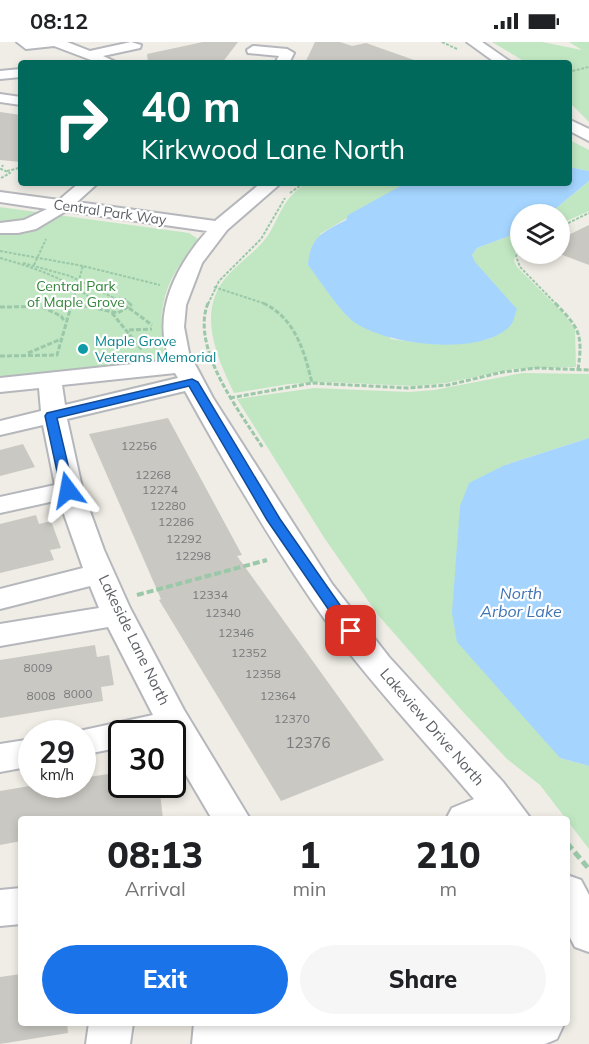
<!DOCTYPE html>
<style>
:root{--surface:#fff;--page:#f6f6f6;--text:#202124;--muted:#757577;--accent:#1a73e8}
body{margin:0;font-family:Mulish,sans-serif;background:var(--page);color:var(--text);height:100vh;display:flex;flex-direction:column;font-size:22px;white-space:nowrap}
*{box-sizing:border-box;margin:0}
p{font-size:20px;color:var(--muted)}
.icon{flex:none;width:33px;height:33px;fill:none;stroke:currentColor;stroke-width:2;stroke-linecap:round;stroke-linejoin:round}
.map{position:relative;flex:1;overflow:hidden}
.sheet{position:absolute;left:18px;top:774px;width:552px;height:210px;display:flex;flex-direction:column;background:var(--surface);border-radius:6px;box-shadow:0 3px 9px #0003}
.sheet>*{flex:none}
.banner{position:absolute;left:18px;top:18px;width:554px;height:126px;border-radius:6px;box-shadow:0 3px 9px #0003;background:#00695c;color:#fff;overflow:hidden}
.buttons{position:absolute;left:510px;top:162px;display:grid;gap:12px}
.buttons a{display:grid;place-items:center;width:60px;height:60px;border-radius:50%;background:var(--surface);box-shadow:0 3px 9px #0003;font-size:30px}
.speed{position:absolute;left:18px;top:678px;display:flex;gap:12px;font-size:30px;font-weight:700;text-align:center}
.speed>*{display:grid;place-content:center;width:78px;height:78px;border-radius:50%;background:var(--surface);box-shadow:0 3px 9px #0003;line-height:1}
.speed small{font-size:15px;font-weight:400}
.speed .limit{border:3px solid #111;border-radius:9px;background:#fff;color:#111}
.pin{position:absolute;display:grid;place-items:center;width:51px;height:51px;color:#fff;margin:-26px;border-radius:12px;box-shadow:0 3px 9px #0006}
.me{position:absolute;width:66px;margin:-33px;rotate:347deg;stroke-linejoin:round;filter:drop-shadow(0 0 4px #0008)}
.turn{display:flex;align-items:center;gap:21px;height:126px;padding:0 24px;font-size:27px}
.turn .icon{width:78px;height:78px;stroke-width:2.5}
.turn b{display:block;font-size:42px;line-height:51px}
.eta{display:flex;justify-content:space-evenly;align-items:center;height:102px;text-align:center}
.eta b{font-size:36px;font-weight:800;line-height:42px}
.primary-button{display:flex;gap:12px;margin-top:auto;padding:12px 24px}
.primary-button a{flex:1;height:69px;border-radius:36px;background:var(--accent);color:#fff;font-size:24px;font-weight:800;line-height:69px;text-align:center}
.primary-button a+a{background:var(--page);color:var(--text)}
.status{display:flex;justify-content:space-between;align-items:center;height:42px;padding:0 30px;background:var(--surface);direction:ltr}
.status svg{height:16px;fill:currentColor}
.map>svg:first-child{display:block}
</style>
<div class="status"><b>08:12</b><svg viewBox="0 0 49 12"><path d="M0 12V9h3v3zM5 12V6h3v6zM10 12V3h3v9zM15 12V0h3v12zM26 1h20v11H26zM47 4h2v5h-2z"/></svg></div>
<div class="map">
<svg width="589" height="1002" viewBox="0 0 589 1002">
<rect width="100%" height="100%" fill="#efede5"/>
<!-- green -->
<g fill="#c1e7c2">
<path d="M492,0H542L582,8L569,0H589V80L569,60L568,21H527Z"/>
<path d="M568,97L589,108V129L569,125Z"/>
<path d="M589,139V169L560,182V172H549Z"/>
<path d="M307,141H406L320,192L391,297C425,302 459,304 492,296L472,213L477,206L520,190V201L517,203L514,219L517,225L562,270L575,287L576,325L513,327L446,341L414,344L324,340L289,342L234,351C218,317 197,273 224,238C237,221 257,210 269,192C282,170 283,156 307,141Z"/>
<path d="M0,165L189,191L198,197C166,238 155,263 165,314L155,320L0,335Z"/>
<path d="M523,331L589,332V396L505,423L560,716L589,724V807L540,743L507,717L464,671L378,573L325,497L237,357L314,346L409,350L434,348Z"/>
</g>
<!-- water -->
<g fill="#a5d5ff">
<path d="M569,125L589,129V139L549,172H520V190L477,206L472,213L475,220L517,267C515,272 514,280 510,284C481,315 386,303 354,280C340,270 319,237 308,223C310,195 323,190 346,178L348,173L406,141H568Z"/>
<path d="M589,396V724L560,716L457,600L452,571L460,464L469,441L505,423Z"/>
</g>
<!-- building -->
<g fill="#cac8c2">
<path d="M203,0H238L222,21H148L147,12Z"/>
<path d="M315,0H340L352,4L366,1L414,18L413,21H305Z"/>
<path d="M0,70L21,73V120L0,118Z"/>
<path d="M589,183V223L560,212V197Z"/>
<path d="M168,376L242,513L237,514L384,718L281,759L159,558L161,557L89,392Z"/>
<path d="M23,402L35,425L0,434V408Z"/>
<path d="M36,473L39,482L51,479L61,506L50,508L54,518L0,531V482Z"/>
<path d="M95,603L97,615L109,613L114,643L101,645L103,659L0,676V618Z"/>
<path d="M122,730V742H159L163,777H21V799L0,803V749L41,742H82V736Z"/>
<path d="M21,932V981H67L68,991L0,1002V935Z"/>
</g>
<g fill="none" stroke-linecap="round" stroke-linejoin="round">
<defs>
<g id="minor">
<path d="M17,0H67L90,9L131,0L141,3L140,6L103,14L118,21H99L54,4L26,7Z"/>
<path d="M467,0H482L512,21H496Z"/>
<path d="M253,4L287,7L294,11L289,21H275L279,14L248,11L247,8Z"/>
<path d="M21,27V35L0,37V29Z"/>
<path d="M0,52L21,55V63L0,60Z"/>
<path d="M568,77L589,87V99L568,88Z"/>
<path d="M79,141H98L77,160L215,179L261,141H281L227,188L202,221L186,263L184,285L189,311L213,356L332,542L389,615L503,740L531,777H446L452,766L474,757C431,706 385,657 344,604C285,524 233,436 185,349L67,377L83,450L104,508L130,566L184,668L250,777H212L172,709V692H122V705L82,713V692L70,691L153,673L108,585L0,604V582L99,566L90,544L0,567V547L83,526L59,458L0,471V455L55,443L43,383L0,393V379L41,369L39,346L0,350V336L170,318C151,272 176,224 207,189L66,169L36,187L18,191H0V181L24,178L47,167L0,160V150L59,158ZM175,331L178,336L65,363L62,343Z"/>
<path d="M32,697V724L0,730V702Z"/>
<path d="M567,833L581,838L589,853V910L575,905L567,890Z"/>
<path d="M21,846V882L0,884V848Z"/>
<path d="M89,981H133L130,1002H86Z"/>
<path d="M194,981H563L564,982L557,997L545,1002H192Z"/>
</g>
</defs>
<!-- minor casing -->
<use href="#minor" stroke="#b5b7bc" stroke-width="4"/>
<!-- path-far3 -->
<g stroke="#9ac8a8" stroke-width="2" stroke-dasharray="3 1.5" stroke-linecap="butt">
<path d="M442,0L457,7"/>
<path d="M568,30L589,25"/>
<path d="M7,129L19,126"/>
<path d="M1,136L10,131L1,127L3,123"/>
<path d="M290,151L304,141"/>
<path d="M560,185L589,171"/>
<path d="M520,204L516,214L520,225L556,262"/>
<path d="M0,209L83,224"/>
<path d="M0,216C36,226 70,238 98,262"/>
<path d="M23,221L70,234L114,256"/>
<path d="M34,223L46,197"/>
<path d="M214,245L266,262"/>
<path d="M72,262L83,224L160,243"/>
<path d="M98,262L109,256L125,257L130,262"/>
<path d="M208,262L219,239L261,197L285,156"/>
</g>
<!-- path-far2 -->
<g stroke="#9ac8a8" stroke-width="3" stroke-dasharray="5 2" stroke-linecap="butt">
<path d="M96,261L98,262"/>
<path d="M101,261L98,262L99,267L118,271L131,263L129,261"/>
<path d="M208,261C190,306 240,370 263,406"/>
<path d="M263,261C295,276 304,308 312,341"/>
<path d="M555,261C580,287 583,292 578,328"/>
<path d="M0,265L97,264"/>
<path d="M42,265L61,274L65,280"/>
<path d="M129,266L152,283"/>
<path d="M112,271L142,308"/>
<path d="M129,288L152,287"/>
<path d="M28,311L61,297"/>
<path d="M0,314L57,313L72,261"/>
<path d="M230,356L312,341L407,346L448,343L503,330L537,326L589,328"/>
</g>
<!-- path-far1 -->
<path stroke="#9ac8a8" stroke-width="4" stroke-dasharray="7 3" stroke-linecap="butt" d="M137,553L267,518"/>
<!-- path -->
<path stroke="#9ac8a8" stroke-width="5" stroke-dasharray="8 4" stroke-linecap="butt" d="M567,801L589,827"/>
<!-- minor -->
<use href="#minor" fill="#fff" fill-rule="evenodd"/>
</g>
<!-- route -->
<path fill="#1a73e8" stroke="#114b97" stroke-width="1.5" d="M192,337L198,340L280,477L356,586L358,589L356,593H346L267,478L189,344L57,376L74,448L68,451L61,448L45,374L47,371Z"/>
<!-- markers -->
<circle fill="#0f9aa8" stroke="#fff" stroke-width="2" cx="83" cy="307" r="6"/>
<g text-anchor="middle" stroke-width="4.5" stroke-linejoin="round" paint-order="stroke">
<!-- number labels -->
<g font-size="12" fill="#787a7d">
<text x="139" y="408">12256</text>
<text x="153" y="437">12268</text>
<text x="160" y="452">12274</text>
<text x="168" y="468">12280</text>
<text x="176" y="484">12286</text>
<text x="184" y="501">12292</text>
<text x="193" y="518">12298</text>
<text x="210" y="557">12334</text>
<text x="223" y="575">12340</text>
<text x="236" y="595">12346</text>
<text x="249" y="615">12352</text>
<text x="38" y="630">8009</text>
<text x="263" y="636">12358</text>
<text x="78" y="656">8000</text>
<text x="41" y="658">8008</text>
<text x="278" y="658">12364</text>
<text x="292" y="681">12370</text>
</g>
<!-- far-street labels -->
<g font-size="14" fill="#5d6066" stroke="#fff">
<text transform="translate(110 170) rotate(8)" y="5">Central Park Way</text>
</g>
<!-- far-park labels -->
<g font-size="14" fill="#34853b" stroke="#fff">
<text x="76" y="249">Central Park<tspan x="76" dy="16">of Maple Grove</tspan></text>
</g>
<!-- far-culture labels -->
<g font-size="14" fill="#0d838f" stroke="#fff" text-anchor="start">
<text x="95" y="304">Maple Grove<tspan x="95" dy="16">Veterans Memorial</tspan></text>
</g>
<!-- street labels -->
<g font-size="15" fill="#5d6066" stroke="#fff">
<text transform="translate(134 598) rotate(64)" y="5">Lakeside Lane North</text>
<text transform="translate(432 685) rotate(49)" y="5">Lakeview Drive North</text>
</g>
<!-- near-number labels -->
<g font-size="15" fill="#787a7d">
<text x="308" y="706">12376</text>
</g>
<!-- water labels -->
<g font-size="16" font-style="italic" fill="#4175b3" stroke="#fff">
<text x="521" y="557">North<tspan x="521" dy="18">Arbor Lake</tspan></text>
</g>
</g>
</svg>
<div class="buttons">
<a><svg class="icon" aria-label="layers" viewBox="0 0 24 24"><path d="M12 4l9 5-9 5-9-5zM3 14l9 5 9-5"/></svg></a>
</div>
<div class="speed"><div>29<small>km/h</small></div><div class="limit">30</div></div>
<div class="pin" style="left:351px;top:589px;background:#d93025"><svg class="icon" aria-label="arrive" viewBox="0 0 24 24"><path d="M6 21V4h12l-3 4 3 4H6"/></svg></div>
<svg class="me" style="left:68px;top:448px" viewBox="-20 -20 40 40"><path d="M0-17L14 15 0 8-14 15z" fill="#1a73e8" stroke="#fff" stroke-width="4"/></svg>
<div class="banner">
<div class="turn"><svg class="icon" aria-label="right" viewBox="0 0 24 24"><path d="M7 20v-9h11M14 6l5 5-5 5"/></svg><div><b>40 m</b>Kirkwood Lane North</div></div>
</div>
<section class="sheet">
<div class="eta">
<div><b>08:13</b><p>Arrival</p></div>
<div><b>1</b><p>min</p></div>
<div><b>210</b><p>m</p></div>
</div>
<div class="primary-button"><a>Exit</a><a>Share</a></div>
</section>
</div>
